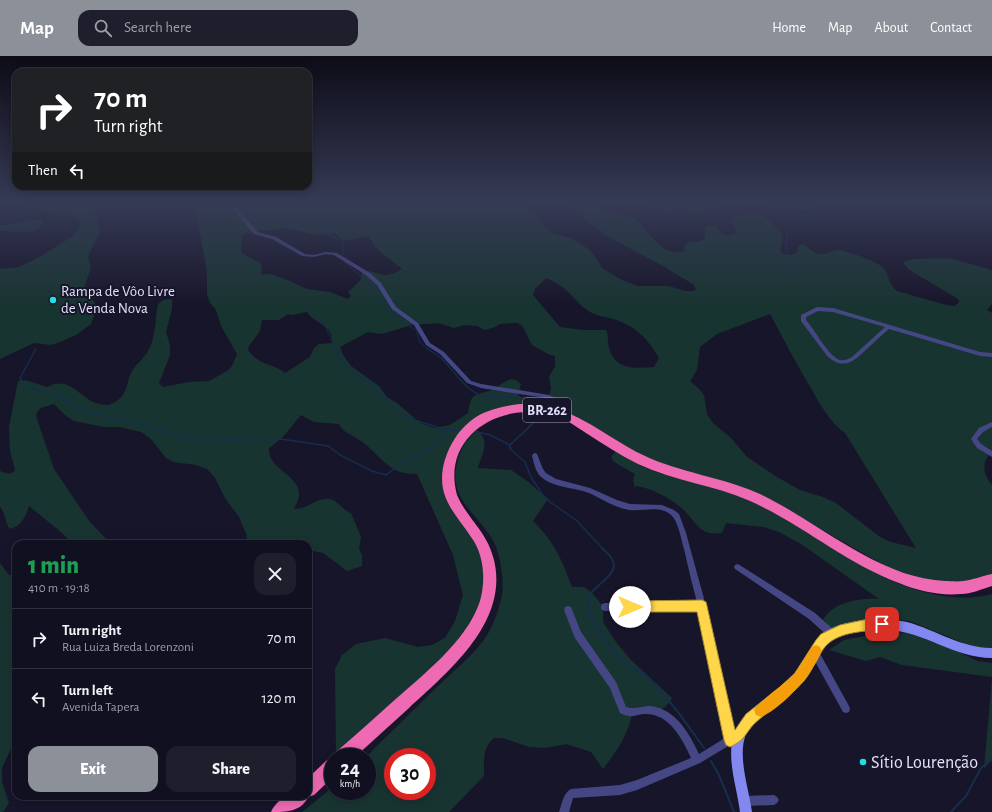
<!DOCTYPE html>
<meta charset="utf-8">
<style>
:root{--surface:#111020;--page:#1e1e2d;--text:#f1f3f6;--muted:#9c9da5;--line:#30303e;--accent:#8c9099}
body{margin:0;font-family:"Alegreya Sans",sans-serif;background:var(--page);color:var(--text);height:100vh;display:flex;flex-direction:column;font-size:15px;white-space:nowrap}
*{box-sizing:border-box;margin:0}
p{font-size:13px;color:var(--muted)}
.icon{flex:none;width:22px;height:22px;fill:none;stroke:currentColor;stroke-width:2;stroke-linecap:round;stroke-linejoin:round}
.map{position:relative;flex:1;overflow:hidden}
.sheet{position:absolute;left:12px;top:484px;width:300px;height:260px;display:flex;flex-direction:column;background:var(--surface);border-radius:12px;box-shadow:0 2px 10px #0003,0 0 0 1px var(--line)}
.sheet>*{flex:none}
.top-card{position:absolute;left:12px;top:12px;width:300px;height:122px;border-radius:12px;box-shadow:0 2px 10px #0003,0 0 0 1px var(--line);background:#202124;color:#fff;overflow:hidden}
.speed{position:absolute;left:324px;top:692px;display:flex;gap:8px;font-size:20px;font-weight:700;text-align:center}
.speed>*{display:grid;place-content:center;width:52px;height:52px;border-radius:50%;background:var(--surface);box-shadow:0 2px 10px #0003,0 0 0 1px var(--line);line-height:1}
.speed small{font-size:10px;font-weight:400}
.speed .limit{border:6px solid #d22;background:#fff;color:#111}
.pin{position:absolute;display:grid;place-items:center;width:34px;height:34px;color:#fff;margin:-17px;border-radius:8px;box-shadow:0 2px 6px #0006}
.me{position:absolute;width:44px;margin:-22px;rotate:90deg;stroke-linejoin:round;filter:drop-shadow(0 0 3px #0008)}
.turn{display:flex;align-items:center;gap:14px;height:84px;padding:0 16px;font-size:18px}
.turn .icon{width:52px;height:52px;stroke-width:2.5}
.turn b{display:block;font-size:28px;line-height:34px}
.then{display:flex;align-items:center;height:38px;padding:0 16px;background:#0003;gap:8px;font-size:15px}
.round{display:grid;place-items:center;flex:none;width:42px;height:42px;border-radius:12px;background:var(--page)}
.overview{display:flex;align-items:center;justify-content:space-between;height:68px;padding:0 16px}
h1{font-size:24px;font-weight:800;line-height:30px;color:#1e9e55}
.primary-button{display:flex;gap:8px;margin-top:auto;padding:8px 16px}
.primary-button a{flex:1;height:46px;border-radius:12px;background:var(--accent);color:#fff;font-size:16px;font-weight:800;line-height:46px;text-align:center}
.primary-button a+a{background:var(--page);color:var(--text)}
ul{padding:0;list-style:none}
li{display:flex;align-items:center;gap:12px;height:60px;padding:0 16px;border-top:1px solid var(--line)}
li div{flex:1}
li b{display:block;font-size:15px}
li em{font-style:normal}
header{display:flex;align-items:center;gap:24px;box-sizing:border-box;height:56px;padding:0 20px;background:var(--accent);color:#fff}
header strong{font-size:19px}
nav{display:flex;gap:22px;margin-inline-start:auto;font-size:14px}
.search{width:280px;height:36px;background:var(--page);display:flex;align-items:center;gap:10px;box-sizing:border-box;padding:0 14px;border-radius:12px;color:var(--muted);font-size:15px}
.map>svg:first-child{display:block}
</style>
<header>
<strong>Map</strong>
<div class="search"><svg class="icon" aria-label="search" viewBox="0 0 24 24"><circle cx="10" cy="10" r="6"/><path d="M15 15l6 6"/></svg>Search here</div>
<nav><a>Home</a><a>Map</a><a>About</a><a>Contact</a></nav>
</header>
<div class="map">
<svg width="992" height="756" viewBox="0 0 992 756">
<rect width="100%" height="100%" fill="#17152a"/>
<!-- green -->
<g fill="#183431" fill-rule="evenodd">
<path d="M33,144H101L95,156L100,176L88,200L91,211L85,229L86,234L95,247L96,254L91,268L76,279L60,286L51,289L34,287L0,303V213L19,211L41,200L73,180L79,172L81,166L75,161L35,153V148Z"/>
<path d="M175,144H516L536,157L546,172L552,177L573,183L587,192L593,197L602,212L622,224L638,230H669L685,235H694L696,233L694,229L663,210L605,179L559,144H594C602,160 623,155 636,163C647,175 665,203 685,195L684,190C690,183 699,188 706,182L704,174L708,169C713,168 718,170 720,176C725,179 730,180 736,177C735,172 732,168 732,163L737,160L756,157L765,161L781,176L783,183L780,195C786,200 792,201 798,195V191L802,188C809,191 813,197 820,198C828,199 831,194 838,194C843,193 877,206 881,210C890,217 887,227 897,235L946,249L955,250L959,246L958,243L908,213L903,206L913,203L948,202L989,213L992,215V248L987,254L992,257V395C981,406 983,418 992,429V523L984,526H930L887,511L772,445L653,405L617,386L575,360L557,353L544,350L550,337L551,332L549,321L555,310V300L548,298L532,289L523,271L518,267H511L500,268L495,271L485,274L477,270L465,269L454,272L439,267L412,269L382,278L368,276L340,291L343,299L351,310L379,330L387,341L397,347L420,367L434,372L450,369L468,357C471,336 474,340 492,334C499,331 504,325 512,323L517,325L521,328L518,338L521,342L533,344L536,348L478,363L446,419L488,501L478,570L336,701L335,613L342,599L356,588L385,582L418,591L432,589L445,582L455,565L463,539L453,499L417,418C409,418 402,417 395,414C380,405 371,390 356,382C349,377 343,376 339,368L314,366L301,359L282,382L269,392C267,415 306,420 298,444C297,447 295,450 294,453C307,454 316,441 330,443C339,445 343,455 351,457L361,481L359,492L362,500V510L347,515L323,497L308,494V488H245L247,480L239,461L225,442L215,422L207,413L196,409L174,406L166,402L150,382L141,376L120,371H104L74,365L65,359L54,348L41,352L37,356L36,360L54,413L90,466L111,488H72L61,476L29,450C25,462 22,469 10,473C4,466 6,457 0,451V415C5,417 11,420 15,414L10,395L9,371L18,325L25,324L47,331C74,317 80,349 107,349C110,349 113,347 115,346C128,339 126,326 132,315C137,307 145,302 149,293C156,280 155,263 158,248L163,244L170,243L172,244V253L166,276L170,289V299L159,327L163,331L189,326L209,325L227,315L232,310L237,298L221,270L216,254L210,247L207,238V215L196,157L192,154L177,149ZM287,172L316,179L335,177L343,185L369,180L376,192L402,213C380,227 376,211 362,216L361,224L348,236L351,240L348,243L330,236L307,233L288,224L271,218L261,219L262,210L260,207L242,197L241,188L242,179L256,175ZM546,222C553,225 561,229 567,235C574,241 579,249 587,254C595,260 604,260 613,263C636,270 647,282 659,302L654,311C635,312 616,315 609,292C607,285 609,280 606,274H583L560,271L533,239L535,233ZM307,256C316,269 334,269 332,287L319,288L314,292L310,301L285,317C271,306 262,312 248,294L249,290L260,275L262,264H279L288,258L292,259ZM770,258C784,284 797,309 812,334C821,350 830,366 845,377L916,492L891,486L880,481L836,447L823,441L800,434L777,421L747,401L732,383L713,367L707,358L704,339L699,333L690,325L697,314L700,291L717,278Z"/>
<path d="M664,144H814L818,146L819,151L814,155L749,149L715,151L701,157H697L681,154L664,156L649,150Z"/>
<path d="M31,164H43C39,183 14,174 0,175V170Z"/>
<path d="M477,374C491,386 482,397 478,412L511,414L526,424L548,443L533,465C555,487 561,502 572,531H584L592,537L603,550V566L616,586L631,604L672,642C662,660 651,655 633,653C629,678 618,693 603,713L591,696L566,688L546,692L529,691L503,682H494C482,692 484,705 484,720L449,756H302L333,731V735H367L366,701C389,678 412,655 435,633C452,616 472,601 486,581C494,569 499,552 502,539C504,524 501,505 496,491C483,459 445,446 458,404C461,391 468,382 477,374ZM393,701H427V735H393Z"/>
<path d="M617,394L640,409L659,417L732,436L785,462L883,521C917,536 955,548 992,538V592L973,591L910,565L896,564L833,575L823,564C834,545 861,542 879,543L801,488L779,476L764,471L726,467L722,477C718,477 713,478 709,477C699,475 691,461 684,454C672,443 652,432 636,430L635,432L633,424L635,418L614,406L611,401Z"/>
<path d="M0,507L9,519H16V619L14,623L16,632V682L2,712V726L9,747L3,756H0Z"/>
<path d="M898,576L912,578L941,587L977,605L992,607V621L902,609L880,601L866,605L829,594L844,584L875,578Z"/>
<path d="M992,622V703L984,713Z"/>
</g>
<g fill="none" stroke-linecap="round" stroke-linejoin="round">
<!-- stream-far2 -->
<g stroke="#162e4d" stroke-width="1">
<path d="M276,144L316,173L342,185L344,190L342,196L344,199"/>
<path d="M819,144C814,159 801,160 791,171C774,192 805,232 820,246"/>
<path d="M986,147L991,144"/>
<path d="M0,173H38"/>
<path d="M344,206L370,228L391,259L416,274L420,286L429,294"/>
<path d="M303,247C323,265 326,269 336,294"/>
<path d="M35,294L36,293"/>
</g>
<!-- stream-far1 -->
<g stroke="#162e4d" stroke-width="1.5">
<path d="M36,293L20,322L25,330L54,339L83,355L146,370L192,384L223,385L281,383L328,390L340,399L372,415L386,419L407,403L429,394L449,375L464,373"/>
<path d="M335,293L346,309L374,332L394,353L405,361L449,375"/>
<path d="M428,293C432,296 437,299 441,302C455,315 464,334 483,340L538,342L542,345V350"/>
<path d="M473,375L490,379L510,389V393L525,406L531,421L543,439L550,446L576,464L603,493"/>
<path d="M510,389C516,383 540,362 541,357"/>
</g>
<!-- stream -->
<g stroke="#162e4d" stroke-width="2">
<path d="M602,492C605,495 610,499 612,503C621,518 594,529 590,539C587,546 589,555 592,562C599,578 616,600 629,610C634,614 642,616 647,621C669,642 686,667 704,692"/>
<path d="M711,705L719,719L734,756"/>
<path d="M951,756L966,740L981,712L992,703"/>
</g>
<!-- street -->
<g fill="#454784" fill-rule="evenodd">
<path d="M225,144H229L258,176L276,181L305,198L313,199L326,196L337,197L370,217L381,227L396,251L418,267L430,287L444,296L471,325L481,328L549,339L561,345L564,352L563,359H559L557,348L546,342L481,332L467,327L440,298L426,289L414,269L392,253L377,229L366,219L334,199L326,198L313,201L302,200L272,183L254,178Z"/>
<path d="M974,144H982L992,148L990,149Z"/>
<path d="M817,251L833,252L980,296L992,297V301L980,300L889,273C882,279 875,285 868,292C855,304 845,315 828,301L801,265V259ZM818,255L833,256L885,271L852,301C848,303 845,305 840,304C829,301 815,274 806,264V261Z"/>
<path d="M992,366V371L983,376L977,383L981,388L992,395V401L977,392L971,383L979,372Z"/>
<path d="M535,397L537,398L543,413L546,417L556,423L590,432L617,444L630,448L662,449L674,454L679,458L686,477L706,550L713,579L733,679L735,680L736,683L735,686L700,707L637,734L620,739L573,742L569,756H559C562,748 563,737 571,733L620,729L637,724L691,702C682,682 669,657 644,658C634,659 631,663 620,657L610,632L575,582L564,554L565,551L568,550L571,551L581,576L616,626L626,651C634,654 642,650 650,650C676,653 689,677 699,698L725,682L705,579L699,554L605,555L602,554L601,551L602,548L605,547L697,546C692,528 688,511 684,493C681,483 679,469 673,461C662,448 642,456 629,454C614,451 602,443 589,437C573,431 553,432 540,420C535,414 534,407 532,400L533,398Z"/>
<path d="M738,508L815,557L835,575L836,578L835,581L832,582L829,581L809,563L735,513L734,511L735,509Z"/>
<path d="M815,593L818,594L849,650L850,653L849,656L846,657L843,656L812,600L811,597L812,594Z"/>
<path d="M774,739L777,741L779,744L777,747L774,749L745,750L742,748L740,745L742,742L745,740Z"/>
</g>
<!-- secondary -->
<path fill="#8388f1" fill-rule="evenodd" d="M879,563C888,563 897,564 907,566C936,574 961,592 992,592V602C954,602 924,575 887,574C872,573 846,574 834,582C817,594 812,617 798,631C782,646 752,660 745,681C738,702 749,734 752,756H740C737,731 726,703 734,678C744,649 778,639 796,617C807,604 811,585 826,575C841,566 862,564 879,563Z"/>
<!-- highway -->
<g fill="#ee6ab2" fill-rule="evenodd">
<path d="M520,348C571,346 600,378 643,399C680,417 723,421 760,438C819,466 878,522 945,525C950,525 957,526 963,525C973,524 982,520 992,518V530C982,533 971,538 961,538C940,540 918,535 899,527C845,507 802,468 750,445C714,429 674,425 638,408C620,399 603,388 586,377C575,370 565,362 552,359C500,345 441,380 457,439C468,464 487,475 494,504C509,566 449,615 409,652C391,668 373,685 355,701H335L337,695C355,680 372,664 389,649C420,621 467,586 480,545C486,524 484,498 471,481C462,467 451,456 445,440C435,413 452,376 476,361C489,353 505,350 520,348Z"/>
<path d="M333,702V721L314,739L308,741C301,756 286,756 271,756C279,739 292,740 308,740V722L327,704Z"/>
</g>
</g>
<!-- sky -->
<linearGradient id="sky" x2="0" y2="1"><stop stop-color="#0d0c17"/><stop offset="0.58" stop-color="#363b55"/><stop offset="1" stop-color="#363b55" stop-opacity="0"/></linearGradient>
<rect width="992" height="250" fill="url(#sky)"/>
<!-- route -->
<path fill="#ffd54a" stroke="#a68a30" d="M702,544L706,546L707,550L735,674L746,658L776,635L795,617L816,584L821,578L840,569L868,563L882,562L886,564L887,568L886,572L882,574C864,575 836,576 824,592C816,603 812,616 803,626C789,642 770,653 754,668C745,678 744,685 730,691L726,689L724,684L697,556H630L626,555L624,551L626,547L630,545Z"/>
<!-- slow -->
<path fill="#f59e0b" d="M816,589L820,591L822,595C812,618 784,651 761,661L756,659L754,654C758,646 786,627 794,618C801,610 806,600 812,591Z"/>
<!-- markers -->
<g fill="#24dee5" stroke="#17152a" stroke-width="1.5">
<circle cx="53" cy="244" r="4"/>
<circle cx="863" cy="706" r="4"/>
</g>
<g text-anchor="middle" stroke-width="4" stroke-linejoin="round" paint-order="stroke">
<!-- shield labels -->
<rect fill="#17152a" stroke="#a6a4bd" stroke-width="1" x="523" y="342" width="48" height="24" rx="3"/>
<g font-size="14" font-weight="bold" fill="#e3e1fc">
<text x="547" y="359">BR-262</text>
</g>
<!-- poi labels -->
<g font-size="15" fill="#e3e1fc" stroke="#17152a" text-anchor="start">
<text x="61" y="240">Rampa de Vôo Livre<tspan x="61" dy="17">de Venda Nova</tspan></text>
</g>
<!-- near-poi labels -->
<g font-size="18" fill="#e3e1fc" stroke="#17152a" text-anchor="start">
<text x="871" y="712">Sítio Lourenção</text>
</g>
</g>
</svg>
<div class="speed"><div>24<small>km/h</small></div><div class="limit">30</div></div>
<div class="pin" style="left:882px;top:568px;background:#d93025"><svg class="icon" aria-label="arrive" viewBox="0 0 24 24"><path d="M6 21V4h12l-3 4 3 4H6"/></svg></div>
<svg class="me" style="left:630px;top:551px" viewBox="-20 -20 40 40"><circle r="19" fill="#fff"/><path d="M0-13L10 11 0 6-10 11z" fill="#ffd54a"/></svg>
<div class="top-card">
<div class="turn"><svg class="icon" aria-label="right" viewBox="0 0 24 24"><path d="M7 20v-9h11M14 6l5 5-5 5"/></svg><div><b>70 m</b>Turn right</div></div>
<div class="then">Then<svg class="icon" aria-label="left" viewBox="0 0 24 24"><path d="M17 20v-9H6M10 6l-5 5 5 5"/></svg></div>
</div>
<section class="sheet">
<div class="overview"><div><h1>1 min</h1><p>410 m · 19:18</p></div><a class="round"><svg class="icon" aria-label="close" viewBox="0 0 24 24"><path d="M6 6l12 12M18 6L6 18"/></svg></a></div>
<ul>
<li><svg class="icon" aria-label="right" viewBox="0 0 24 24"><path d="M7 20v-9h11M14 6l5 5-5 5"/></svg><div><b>Turn right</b><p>Rua Luiza Breda Lorenzoni</p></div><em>70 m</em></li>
<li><svg class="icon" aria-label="left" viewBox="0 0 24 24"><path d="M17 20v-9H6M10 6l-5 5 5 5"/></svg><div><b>Turn left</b><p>Avenida Tapera</p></div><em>120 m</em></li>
</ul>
<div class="primary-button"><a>Exit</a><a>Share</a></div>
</section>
</div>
